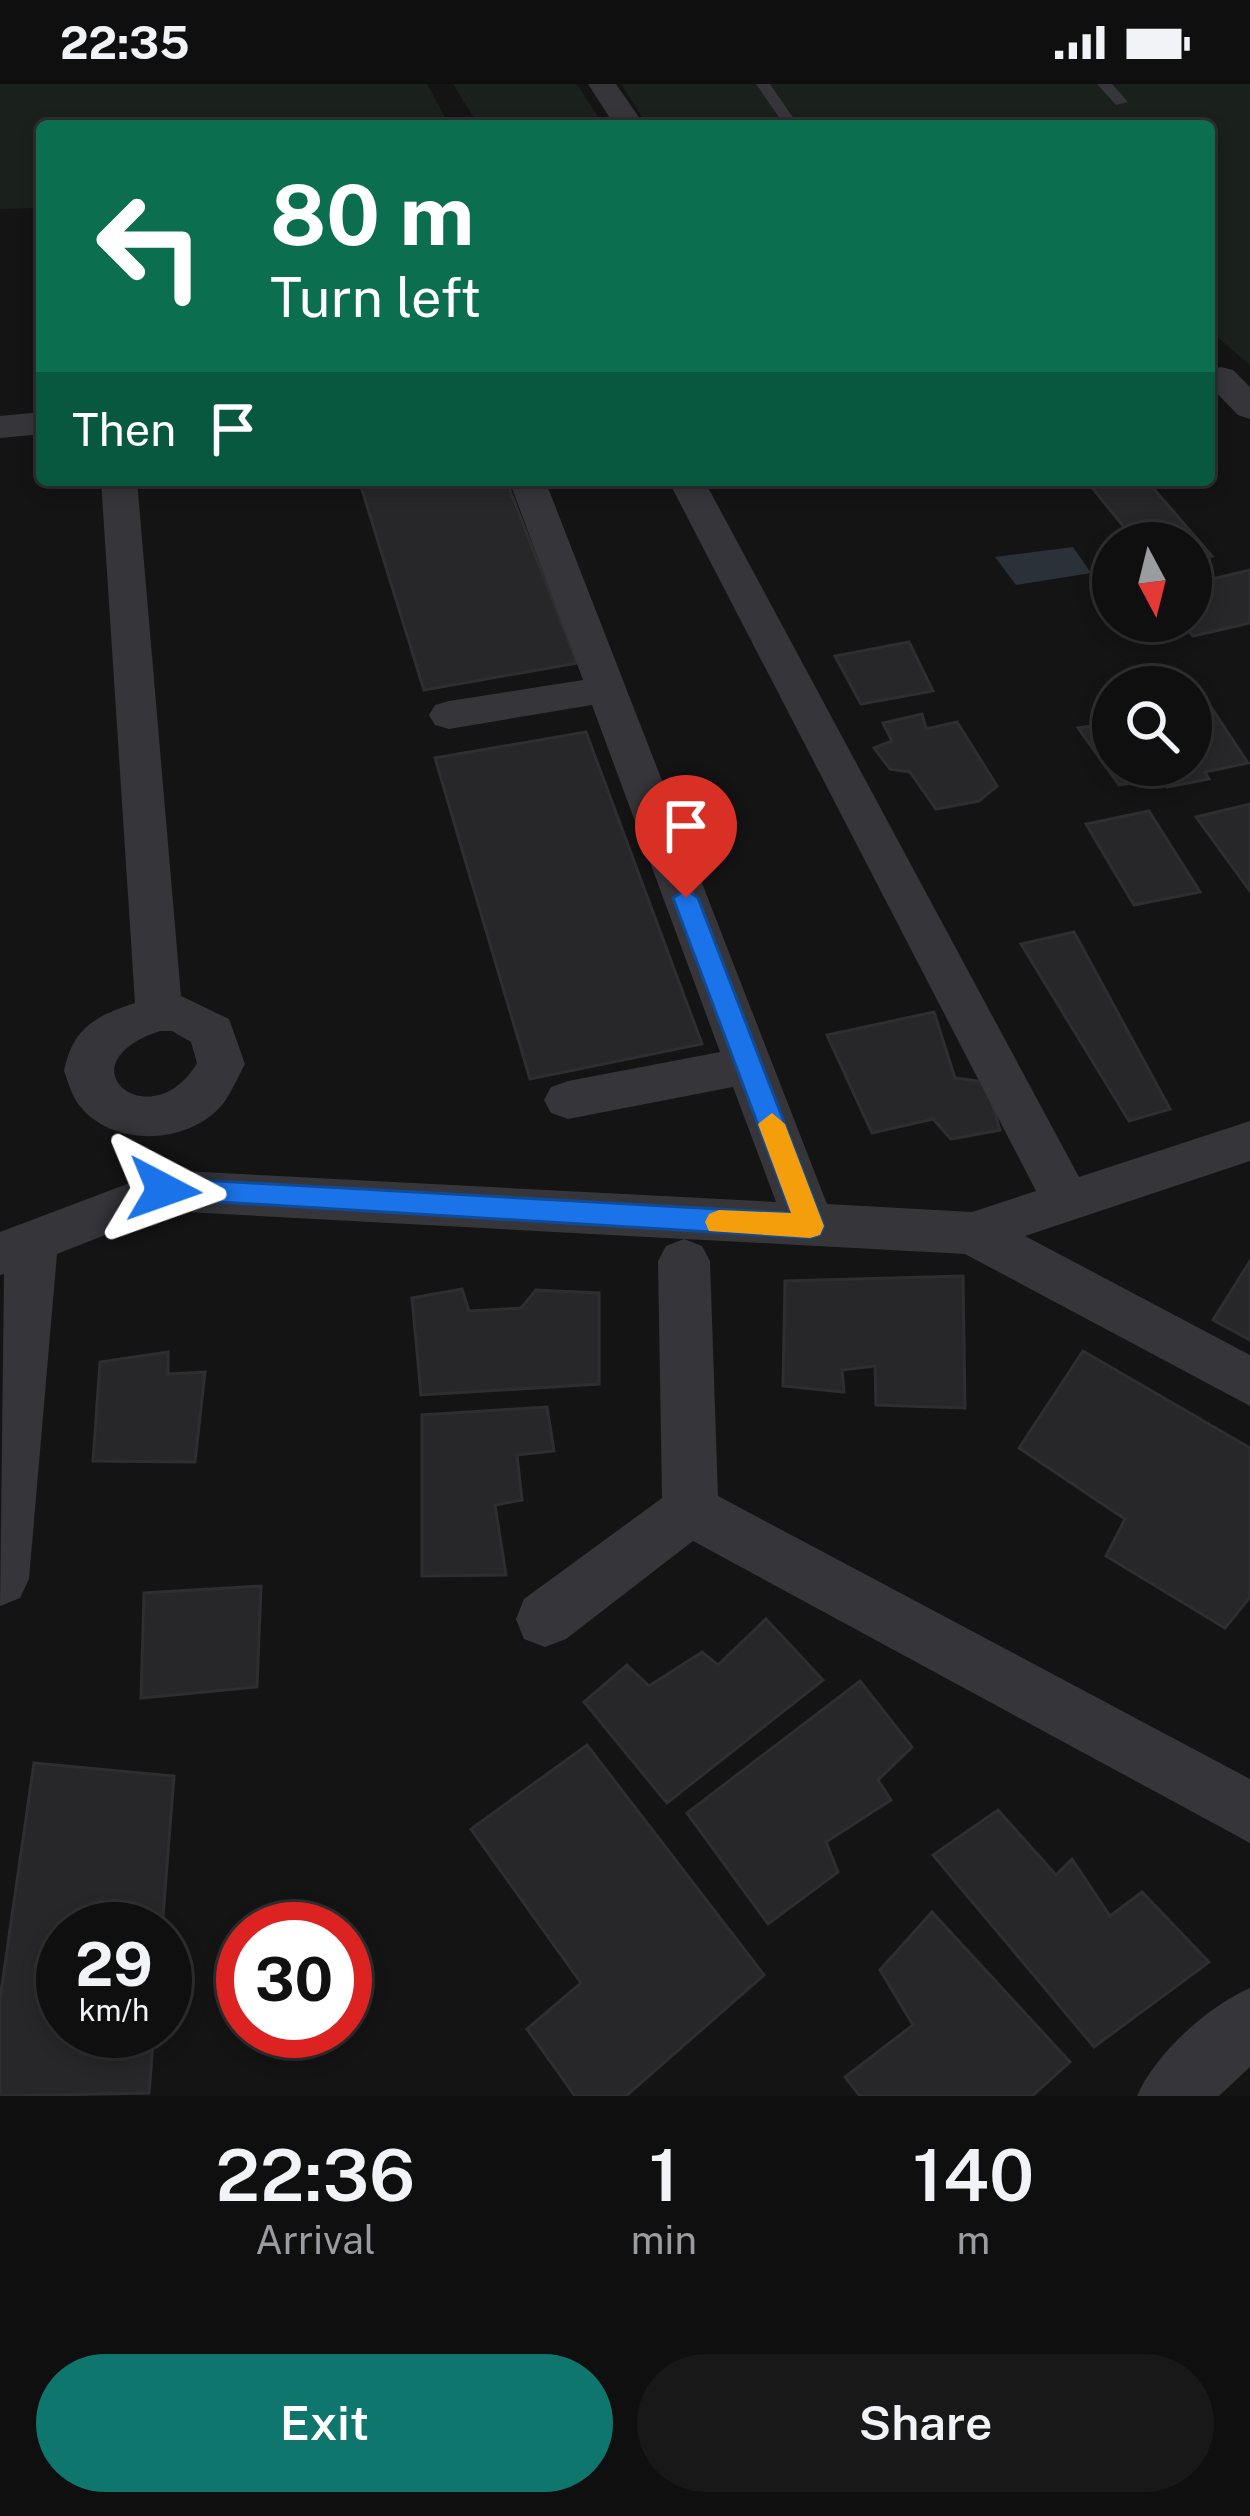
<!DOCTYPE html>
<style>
:root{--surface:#0f0f10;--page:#181819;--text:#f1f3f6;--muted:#9b9c9f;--line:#2f2f30;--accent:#0f766e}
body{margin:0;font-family:"Public Sans",sans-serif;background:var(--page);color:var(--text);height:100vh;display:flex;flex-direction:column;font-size:45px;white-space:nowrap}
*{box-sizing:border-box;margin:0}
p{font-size:39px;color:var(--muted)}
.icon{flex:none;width:66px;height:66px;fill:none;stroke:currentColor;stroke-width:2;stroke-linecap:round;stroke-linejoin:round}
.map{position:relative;height:2012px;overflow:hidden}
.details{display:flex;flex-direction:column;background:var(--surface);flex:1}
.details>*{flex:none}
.guide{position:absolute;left:36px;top:36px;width:1179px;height:366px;border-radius:12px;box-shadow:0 6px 18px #0003,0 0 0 3px var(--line);background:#0b6e4f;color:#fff;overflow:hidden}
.needle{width:78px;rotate:173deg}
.tools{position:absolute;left:1092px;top:438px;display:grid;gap:24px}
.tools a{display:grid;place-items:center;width:120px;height:120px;border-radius:50%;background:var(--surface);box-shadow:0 6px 18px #0003,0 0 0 3px var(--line);font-size:60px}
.speed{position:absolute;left:36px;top:1818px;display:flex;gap:24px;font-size:60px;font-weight:700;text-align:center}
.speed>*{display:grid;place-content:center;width:156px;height:156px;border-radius:50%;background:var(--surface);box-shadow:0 6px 18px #0003,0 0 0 3px var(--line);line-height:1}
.speed small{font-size:30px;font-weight:400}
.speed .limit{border:18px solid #d22;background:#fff;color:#111}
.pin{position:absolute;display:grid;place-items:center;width:102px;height:102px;color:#fff;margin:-123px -51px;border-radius:50% 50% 50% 0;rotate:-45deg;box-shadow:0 0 12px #0007}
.pin .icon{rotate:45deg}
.me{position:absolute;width:132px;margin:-66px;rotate:94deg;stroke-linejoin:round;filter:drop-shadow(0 0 9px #0008)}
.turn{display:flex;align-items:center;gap:42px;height:252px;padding:0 36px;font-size:54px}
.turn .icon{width:156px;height:156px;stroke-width:2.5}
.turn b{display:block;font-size:84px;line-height:102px}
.then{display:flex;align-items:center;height:114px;padding:0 36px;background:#0003;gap:24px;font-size:45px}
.eta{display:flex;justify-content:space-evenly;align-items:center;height:204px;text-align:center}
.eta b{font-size:72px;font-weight:600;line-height:84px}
.cta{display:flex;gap:24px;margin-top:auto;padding:24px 36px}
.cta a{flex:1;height:138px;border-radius:72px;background:var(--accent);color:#fff;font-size:48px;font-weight:600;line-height:138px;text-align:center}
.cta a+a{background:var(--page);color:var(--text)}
.status{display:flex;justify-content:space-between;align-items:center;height:84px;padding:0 60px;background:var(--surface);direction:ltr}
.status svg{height:33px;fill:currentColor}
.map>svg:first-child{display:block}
</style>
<div class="status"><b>22:35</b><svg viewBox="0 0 49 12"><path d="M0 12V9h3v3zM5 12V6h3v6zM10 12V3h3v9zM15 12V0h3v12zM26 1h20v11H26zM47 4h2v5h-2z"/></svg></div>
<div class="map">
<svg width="1250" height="2012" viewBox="0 0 1250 2012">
<rect width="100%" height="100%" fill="#141415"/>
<!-- green -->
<g fill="#1a201c">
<path d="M0,0H427L450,42H42V124L0,125Z"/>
<path d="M453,0H577L604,42H479Z"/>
<path d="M621,0H1250V281L1209,246V42H648Z"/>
</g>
<!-- water -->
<path fill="#2b3138" d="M1073,463L1091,489L1016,501L995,473Z"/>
<!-- building -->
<g fill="#272729" stroke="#2e2e31" stroke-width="3">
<path d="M359,396H506L577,579L424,606Z"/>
<path d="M1107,396H1146L1212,472L1191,477V459H1137L1089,400Z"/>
<path d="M1250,486V539L1193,552L1180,537H1191V500Z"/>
<path d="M909,558L933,607L861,620L835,572Z"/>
<path d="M1205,614L1248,679L1205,688L1209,695L1167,703L1161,695L1119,701L1078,644L1113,639V681H1191V620Z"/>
<path d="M922,630L926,645L957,638L997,702L979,717L936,725L910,688L890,685L874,664L892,657L883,639Z"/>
<path d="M586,648L702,960L530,995L435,674Z"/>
<path d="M1250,720V807L1196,733Z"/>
<path d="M1149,727L1200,808L1134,821L1086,740Z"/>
<path d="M1074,848L1170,1025L1129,1037L1021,860Z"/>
<path d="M934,928L955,994L986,998L1000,1046L951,1055L933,1035L872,1049L827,951Z"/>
<path d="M1250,1177V1256L1213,1236Z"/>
<path d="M963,1192L965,1324L876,1321L875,1282L842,1286L844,1308L783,1302L785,1197Z"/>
<path d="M462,1205L469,1227L521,1224L536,1206L599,1209V1300L421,1311L412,1214Z"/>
<path d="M1083,1267L1250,1364V1513L1225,1544L1106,1472L1125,1435L1019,1364Z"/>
<path d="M168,1268V1290L205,1288L195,1378L93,1377L100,1278Z"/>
<path d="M547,1323L554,1367L517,1371L522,1416L495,1421L506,1491L422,1492V1331Z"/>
<path d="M261,1502L257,1603L141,1614L144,1509Z"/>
<path d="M766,1535L823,1596L667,1719L584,1618L627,1581L649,1602L702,1568L718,1581Z"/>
<path d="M860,1597L912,1663L878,1696L891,1716L826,1758L838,1788L768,1840L687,1729Z"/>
<path d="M587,1661L764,1891L626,2012H575L527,1945L581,1899L471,1745Z"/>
<path d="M34,1679L174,1692L162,1845H63V1947H154L149,2009L0,2012V1915Z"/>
<path d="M998,1726L1056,1791L1072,1775L1110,1832L1142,1808L1209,1878L1094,1963L933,1771Z"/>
<path d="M932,1828L1070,1978L1032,2012H860L845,1993L913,1941L880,1886Z"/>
</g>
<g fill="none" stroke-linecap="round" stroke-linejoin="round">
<!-- service -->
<g fill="#35353a" fill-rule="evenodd">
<path d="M756,0H770L799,42H785Z"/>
<path d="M1097,0H1112L1128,18L1116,21Z"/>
</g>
<!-- minor -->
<g fill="#35353a" fill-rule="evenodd">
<path d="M588,0H616L645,42H615Z"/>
<path d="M1221,283L1233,286L1250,303V335L1238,331L1209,301V286Z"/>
<path d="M42,328V350L0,354V332Z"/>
<path d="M101,396H137L181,912L229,935L245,980C238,993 231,1010 222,1021C188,1061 112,1064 79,1021C72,1012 68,998 64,987C73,944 95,932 135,919ZM160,947H172L191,958L197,979C152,1056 58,981 160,947Z"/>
<path d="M509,396H545L827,1120L972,1128L1036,1107L668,396H704L1079,1093L1250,1037V1077L1025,1152L1250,1271V1322L965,1170L166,1127L57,1170L29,1495L20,1514L0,1522L4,1190L0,1191V1148L164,1086L776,1118L733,1003L568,1035L551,1029L544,1016L551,1003L568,997L720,968L592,621L449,645L435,641L429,631L435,621L449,617L583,596Z"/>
<path d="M684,1155L702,1162L710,1177L718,1412L1250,1695V1759L693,1457L566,1555L545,1563L524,1555L516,1535L524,1515L662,1414L658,1177L666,1162Z"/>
<path d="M1250,1904V1983L1219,2012H1137C1155,1970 1208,1922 1250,1904Z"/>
</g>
</g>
<!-- route -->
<path fill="#1a73e8" stroke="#114b97" stroke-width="3" d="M686,805L698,814L824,1142L820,1151L810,1154L154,1114L150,1106L154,1098L164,1094L791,1129L673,814Z"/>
<!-- slow -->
<path fill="#f59e0b" d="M772,1029L785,1040L824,1142L820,1151L810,1154L709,1147L705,1138L709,1130L719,1126L791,1129L758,1040Z"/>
</svg>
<div class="tools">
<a><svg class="needle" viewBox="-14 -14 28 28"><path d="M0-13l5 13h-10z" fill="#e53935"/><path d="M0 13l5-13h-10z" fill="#9b9c9f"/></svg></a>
<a><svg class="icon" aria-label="search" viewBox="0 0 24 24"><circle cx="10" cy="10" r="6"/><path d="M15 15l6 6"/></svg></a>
</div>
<div class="speed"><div>29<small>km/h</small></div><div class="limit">30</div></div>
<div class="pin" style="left:686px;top:814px;background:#d93025"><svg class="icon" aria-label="arrive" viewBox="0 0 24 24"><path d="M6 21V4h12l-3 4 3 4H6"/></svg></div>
<svg class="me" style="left:164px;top:1106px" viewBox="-20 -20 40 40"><path d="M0-17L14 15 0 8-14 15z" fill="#1a73e8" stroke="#fff" stroke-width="4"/></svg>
<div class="guide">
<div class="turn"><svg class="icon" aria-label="left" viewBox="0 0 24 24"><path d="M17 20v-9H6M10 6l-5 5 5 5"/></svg><div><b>80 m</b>Turn left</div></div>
<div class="then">Then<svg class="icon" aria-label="arrive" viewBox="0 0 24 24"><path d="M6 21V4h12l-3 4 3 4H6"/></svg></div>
</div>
</div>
<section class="details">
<div class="eta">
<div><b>22:36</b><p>Arrival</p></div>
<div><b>1</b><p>min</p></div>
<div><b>140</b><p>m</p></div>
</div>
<div class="cta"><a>Exit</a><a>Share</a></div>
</section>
